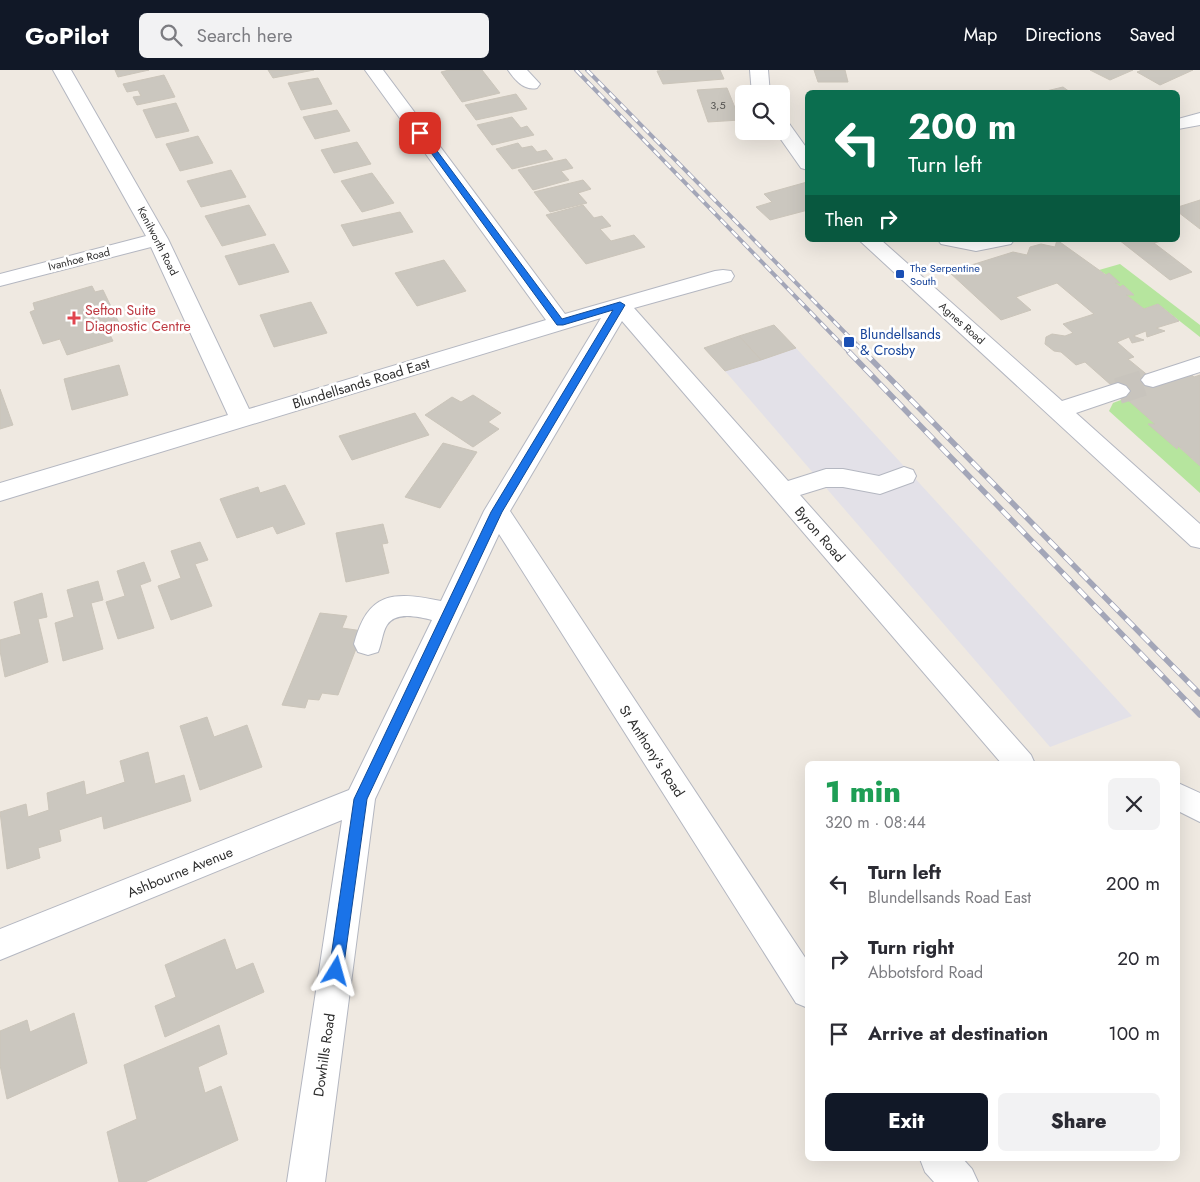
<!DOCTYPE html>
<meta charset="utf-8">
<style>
:root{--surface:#fff;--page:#f2f2f3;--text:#2b2b33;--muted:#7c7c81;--accent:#111827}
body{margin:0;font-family:Jost,sans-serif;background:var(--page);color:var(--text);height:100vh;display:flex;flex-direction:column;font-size:19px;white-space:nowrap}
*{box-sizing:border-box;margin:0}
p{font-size:16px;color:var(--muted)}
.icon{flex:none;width:28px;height:28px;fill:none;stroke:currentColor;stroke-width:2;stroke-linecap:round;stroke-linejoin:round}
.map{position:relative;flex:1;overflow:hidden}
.panel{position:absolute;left:805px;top:691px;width:375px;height:400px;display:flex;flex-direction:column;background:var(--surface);border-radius:8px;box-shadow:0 5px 20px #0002}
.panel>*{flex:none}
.hud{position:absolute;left:805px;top:20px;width:375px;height:152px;border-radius:8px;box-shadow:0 5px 20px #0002;background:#0b6e4f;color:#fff;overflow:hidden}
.buttons{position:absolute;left:735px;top:15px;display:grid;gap:10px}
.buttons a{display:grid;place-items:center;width:55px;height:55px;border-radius:8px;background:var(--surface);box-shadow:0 5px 20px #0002;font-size:25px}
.pin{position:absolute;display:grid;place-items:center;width:42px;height:42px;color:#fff;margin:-21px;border-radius:10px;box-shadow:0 2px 8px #0006}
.me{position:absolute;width:55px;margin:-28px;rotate:8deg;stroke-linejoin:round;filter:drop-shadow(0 0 4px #0008)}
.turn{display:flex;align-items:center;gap:18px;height:105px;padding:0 20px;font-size:22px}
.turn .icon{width:65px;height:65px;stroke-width:2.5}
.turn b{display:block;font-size:35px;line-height:42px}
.then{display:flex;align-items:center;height:48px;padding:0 20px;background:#0003;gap:10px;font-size:19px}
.round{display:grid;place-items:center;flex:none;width:52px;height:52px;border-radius:8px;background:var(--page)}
.headline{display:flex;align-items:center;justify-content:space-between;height:85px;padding:0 20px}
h1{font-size:30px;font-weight:800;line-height:38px;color:#1e9e55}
.primary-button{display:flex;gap:10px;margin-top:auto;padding:10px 20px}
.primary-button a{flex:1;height:58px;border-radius:8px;background:var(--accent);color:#fff;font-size:20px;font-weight:800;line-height:58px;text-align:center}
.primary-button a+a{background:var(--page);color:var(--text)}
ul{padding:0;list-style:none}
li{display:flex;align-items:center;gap:15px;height:75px;padding:0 20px}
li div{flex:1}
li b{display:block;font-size:19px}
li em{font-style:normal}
header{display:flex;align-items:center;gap:30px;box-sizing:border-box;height:70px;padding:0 25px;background:var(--accent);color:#fff}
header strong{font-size:24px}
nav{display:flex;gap:28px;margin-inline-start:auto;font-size:18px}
.search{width:350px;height:45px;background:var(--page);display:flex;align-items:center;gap:12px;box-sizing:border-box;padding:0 18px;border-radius:8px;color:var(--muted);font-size:19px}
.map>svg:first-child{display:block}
</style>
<header>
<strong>GoPilot</strong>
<div class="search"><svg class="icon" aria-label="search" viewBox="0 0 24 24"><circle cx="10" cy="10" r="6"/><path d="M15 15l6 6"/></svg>Search here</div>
<nav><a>Map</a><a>Directions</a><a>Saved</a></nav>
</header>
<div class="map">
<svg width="1200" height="1112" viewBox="0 0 1200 1112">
<rect width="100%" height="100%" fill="#efe9e1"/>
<!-- industrial -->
<path fill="#e3e1e8" d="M796,278L1132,646L1050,677L725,301Z"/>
<!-- green -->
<g fill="#b6e59e">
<path d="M1120,194L1200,255V267L1158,234L1144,239L1126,225H1134L1123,215L1120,217L1115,213H1119L1099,200Z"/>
<path d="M1126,328L1155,354H1149L1177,379L1178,376L1200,396V423L1109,341L1113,333Z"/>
</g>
<!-- building -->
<g fill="#cbc7bf" stroke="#cbc5ba">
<path d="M115,0H149L118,7Z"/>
<path d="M268,0H314L273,8Z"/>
<path d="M449,0H482L500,23L462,32L441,2Z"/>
<path d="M668,0H720L724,9L663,14L657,1Z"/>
<path d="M814,0H845L848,12H818Z"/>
<path d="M1090,0H1133L1110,10Z"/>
<path d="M1142,0H1193L1160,15L1137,2Z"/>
<path d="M164,5L175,27L137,35L133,27L141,26L138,20L127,22L123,14Z"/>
<path d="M318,8L332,34L301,40L288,13Z"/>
<path d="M1063,17L1070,22H1042Z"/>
<path d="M727,18L740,50L708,52L697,20Z"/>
<path d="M516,24L527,39L476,50L465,35Z"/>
<path d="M176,33L189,61L156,68L143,40Z"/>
<path d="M337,40L350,61L315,69L303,47Z"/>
<path d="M512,47L521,58L527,56L534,65L492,75L477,55Z"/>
<path d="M198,66L213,93L180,101L166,74Z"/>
<path d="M357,72L371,94L334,103L321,80Z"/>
<path d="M518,73L522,78L532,76L537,82L546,80L553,89L512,99L496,79Z"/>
<path d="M566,89L573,98L561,101L569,110L533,120L518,100Z"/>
<path d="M231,100L246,127L201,137L187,111Z"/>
<path d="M372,103L394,133L362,142L341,111Z"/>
<path d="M583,110L591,119L578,123L587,133L550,142L534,122Z"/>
<path d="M807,112L808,140L770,150L756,137L772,132L764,124Z"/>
<path d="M1200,130V159L1178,142V137Z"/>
<path d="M249,135L266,165L222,176L205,146Z"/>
<path d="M583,135L594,148L602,146L611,156L600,159L611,171L634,165L645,177L586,194L546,145Z"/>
<path d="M400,142L413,162L353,176L341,155Z"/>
<path d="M1057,170L1106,205L1109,203L1120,213H1115L1120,217L1123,215L1134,225H1126L1144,239L1158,234L1179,251L1156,258L1165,261L1147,267L1146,261L1133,266L1144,270L1132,273L1129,267L1117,272L1134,287L1128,289L1156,312L1187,301L1194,307L1200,305V396L1178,376L1177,379L1148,354H1155L1085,292L1076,295L1061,282L1054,281L1045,274L1046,267L1052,264L1065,266L1073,263L1063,254L1094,244L1057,213L1016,227L1031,240L1001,250L949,202L1013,182L1027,185L1030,177L1041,174L1055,177Z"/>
<path d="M1119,170H1165L1154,173L1192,202L1170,210Z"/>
<path d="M274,174L289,202L239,215L225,186Z"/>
<path d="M444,190L466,221L417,236L395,203Z"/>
<path d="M92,216L95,222L103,220L119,253L106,257L113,271L67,285L60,269L43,274L30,242L35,240L33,233Z"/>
<path d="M311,232L327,263L274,277L260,245Z"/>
<path d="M774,255L796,278L761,290L739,266Z"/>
<path d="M739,266L761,290L725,301L704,278Z"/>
<path d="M119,295L128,325L72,340L64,309Z"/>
<path d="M0,319L13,355L0,359Z"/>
<path d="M473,325L501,343L488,352L499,359L473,377L425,345L452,327L461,332Z"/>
<path d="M415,343L429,365L352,390L339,366Z"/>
<path d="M443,373L477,382L440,438L405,427Z"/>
<path d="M285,415L305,454L277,464L273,456L237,468L220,429L258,417L260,423Z"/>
<path d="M383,454L388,473L382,474L389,503L346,512L336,463Z"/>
<path d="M200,472L208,490L195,494L212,536L171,550L158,516L181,508L171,481Z"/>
<path d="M144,492L151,511L140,515L154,558L118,569L106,532L125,526L117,501Z"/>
<path d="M98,511L103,530L91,533L103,579L63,591L55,553L74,547L67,520Z"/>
<path d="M42,523L47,547L38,549L48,592L5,607L0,581V570L21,564L14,532Z"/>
<path d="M320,543L347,546L342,558L363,561L338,625L322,623L319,630L308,629L305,638L282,635Z"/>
<path d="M207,647L214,667L247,655L262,697L200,720L180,656Z"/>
<path d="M148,682L155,714L184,705L191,731L104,759L102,746L59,760L61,771L38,778L40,788L7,799L0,742L26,734L28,747L49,740L47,723L84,711L86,725L125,712L120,691Z"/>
<path d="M225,869L236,900L253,893L264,922L165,967L155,936L176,927L165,895Z"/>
<path d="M74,943L87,993L7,1029L0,995V961L27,950L30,962Z"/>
<path d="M219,955L227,984L198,997L205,1023L221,1016L238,1070L145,1112H119L107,1062L137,1049L124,995Z"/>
</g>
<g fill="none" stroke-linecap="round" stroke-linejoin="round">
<!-- minor-tunnel -->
<path stroke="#c8c4bd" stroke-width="26" stroke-dasharray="26 13" stroke-linecap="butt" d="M1118,321L1153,310"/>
<defs>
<g id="minor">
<path d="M53,0H71L168,169L249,339L546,250L365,0H383L565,244L715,201L723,200L731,201L734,206L731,211L634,238L788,411L826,399H843L879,406L904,397L913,400L916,406L913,412L880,424L843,417H826L800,425L1031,685L1035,694H1002L622,251L510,441L808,892V938L796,933L499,464L375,729L325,1112H287L342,750L0,890V859L349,720L432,550C418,547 396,541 387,555C382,563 382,573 378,582L368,585L358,582L354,574C368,522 392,521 441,531L484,441L601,248L0,431V413L228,345L151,177L0,216V204L146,166Z"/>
<path d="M508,0H527L540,14L537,18C524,21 515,10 508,0Z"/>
<path d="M750,0H768L770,24H752Z"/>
<path d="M1200,43V55L1178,59V49Z"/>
<path d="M781,50L788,52L808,80V100L801,98L775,61H781Z"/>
<path d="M859,170H881L1062,331L1118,313L1126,316L1130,321L1126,326L1076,343L1200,454V478L1191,476Z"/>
<path d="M938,170H1014L1011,174L976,181L941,174Z"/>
<path d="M1200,287V302L1153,317L1145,315L1141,310L1145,305Z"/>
<path d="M1178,713L1200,723V752L1178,741Z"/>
<path d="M920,1089H963L972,1099L978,1112H934L925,1102Z"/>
</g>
</defs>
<!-- minor casing -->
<use href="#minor" stroke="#b4b7c1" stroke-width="2"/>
<!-- minor -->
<use href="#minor" fill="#fff" fill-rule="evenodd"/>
<defs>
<g id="rail-far1">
<path d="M576,0L850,283"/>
<path d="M587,0L865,283"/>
</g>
<g id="rail">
<path d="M849,282L1200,645"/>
<path d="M864,282L1200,624"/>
</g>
</defs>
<!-- rail-far1 casing -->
<use href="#rail-far1" stroke="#a3a6b8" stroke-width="4"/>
<!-- rail casing -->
<use href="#rail" stroke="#a3a6b8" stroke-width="5.5"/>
<!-- rail-far1 -->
<use href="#rail-far1" stroke="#fff" stroke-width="2.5" stroke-dasharray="8" stroke-linecap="butt"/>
<!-- rail -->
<use href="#rail" stroke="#fff" stroke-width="4" stroke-dasharray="11" stroke-linecap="butt"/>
</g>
<!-- route -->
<path fill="#1a73e8" stroke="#114b97" d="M418,62H423L562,249L620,232L625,235L502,442L367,729L343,901L341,906L336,908L331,906L329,901L354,729L491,442L613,240L563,255H557L418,65Z"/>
<!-- markers -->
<g fill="#1a4fb4" stroke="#fff" stroke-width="2">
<rect x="895" y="199" width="10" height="10" rx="2.5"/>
<rect x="843" y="266" width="12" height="12" rx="2.5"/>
</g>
<path fill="#e0444e" stroke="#fff" stroke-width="2" d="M71.5 240.5h5v5h5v5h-5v5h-5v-5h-5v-5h5z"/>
<g text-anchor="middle" stroke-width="5" stroke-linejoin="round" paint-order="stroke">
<!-- number labels -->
<g font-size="11" fill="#555452">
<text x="718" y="39">3,5</text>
</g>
<!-- far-street labels -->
<g font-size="11" fill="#2e2e2e" stroke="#fff">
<text transform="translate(158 171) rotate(63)" y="4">Kenilworth Road</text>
<text transform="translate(79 189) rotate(-14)" y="4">Ivanhoe Road</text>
<text transform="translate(962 253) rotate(42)" y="4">Agnes Road</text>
</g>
<!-- far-transit labels -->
<g font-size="11" fill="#164399" stroke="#fff" text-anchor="start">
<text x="910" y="202">The Serpentine<tspan x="910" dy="13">South</tspan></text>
</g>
<!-- health labels -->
<g font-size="14" fill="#be3a42" stroke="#fff" text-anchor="start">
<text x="85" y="245">Sefton Suite<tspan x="85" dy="16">Diagnostic Centre</tspan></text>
</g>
<!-- transit labels -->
<g font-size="14" fill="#164399" stroke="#fff" text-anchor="start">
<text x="860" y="269">Blundellsands<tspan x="860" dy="16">&amp; Crosby</tspan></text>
</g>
<!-- street labels -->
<g font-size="14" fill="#2e2e2e" stroke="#fff">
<text transform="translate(361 313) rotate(-17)" y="5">Blundellsands Road East</text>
<text transform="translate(820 464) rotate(49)" y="5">Byron Road</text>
<text transform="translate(652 681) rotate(57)" y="5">St Anthony's Road</text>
<text transform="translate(180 802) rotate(-22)" y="5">Ashbourne Avenue</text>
<text transform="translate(324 985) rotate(-82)" y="5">Dowhills Road</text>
</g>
</g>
</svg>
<div class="buttons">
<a><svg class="icon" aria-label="search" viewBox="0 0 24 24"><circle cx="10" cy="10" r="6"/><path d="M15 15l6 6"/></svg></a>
</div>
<div class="pin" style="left:420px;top:63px;background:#d93025"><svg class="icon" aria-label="arrive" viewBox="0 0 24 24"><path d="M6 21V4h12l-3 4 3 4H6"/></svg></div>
<svg class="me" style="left:336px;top:901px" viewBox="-20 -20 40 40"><path d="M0-17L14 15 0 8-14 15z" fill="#1a73e8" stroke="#fff" stroke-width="4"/></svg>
<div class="hud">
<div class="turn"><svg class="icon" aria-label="left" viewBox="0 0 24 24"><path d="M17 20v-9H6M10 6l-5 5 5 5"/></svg><div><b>200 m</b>Turn left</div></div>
<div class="then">Then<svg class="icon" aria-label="right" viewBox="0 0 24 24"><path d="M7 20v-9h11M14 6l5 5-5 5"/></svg></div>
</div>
<section class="panel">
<div class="headline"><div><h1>1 min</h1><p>320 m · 08:44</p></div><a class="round"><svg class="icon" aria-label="close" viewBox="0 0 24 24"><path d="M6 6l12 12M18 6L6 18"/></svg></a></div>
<ul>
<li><svg class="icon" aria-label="left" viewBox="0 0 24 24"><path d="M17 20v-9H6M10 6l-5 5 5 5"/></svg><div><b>Turn left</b><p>Blundellsands Road East</p></div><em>200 m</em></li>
<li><svg class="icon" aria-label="right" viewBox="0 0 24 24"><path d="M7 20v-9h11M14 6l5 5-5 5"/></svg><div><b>Turn right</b><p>Abbotsford Road</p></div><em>20 m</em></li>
<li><svg class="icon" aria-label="arrive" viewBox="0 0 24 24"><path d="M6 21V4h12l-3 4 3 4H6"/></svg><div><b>Arrive at destination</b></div><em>100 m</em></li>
</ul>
<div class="primary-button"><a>Exit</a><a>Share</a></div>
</section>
</div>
